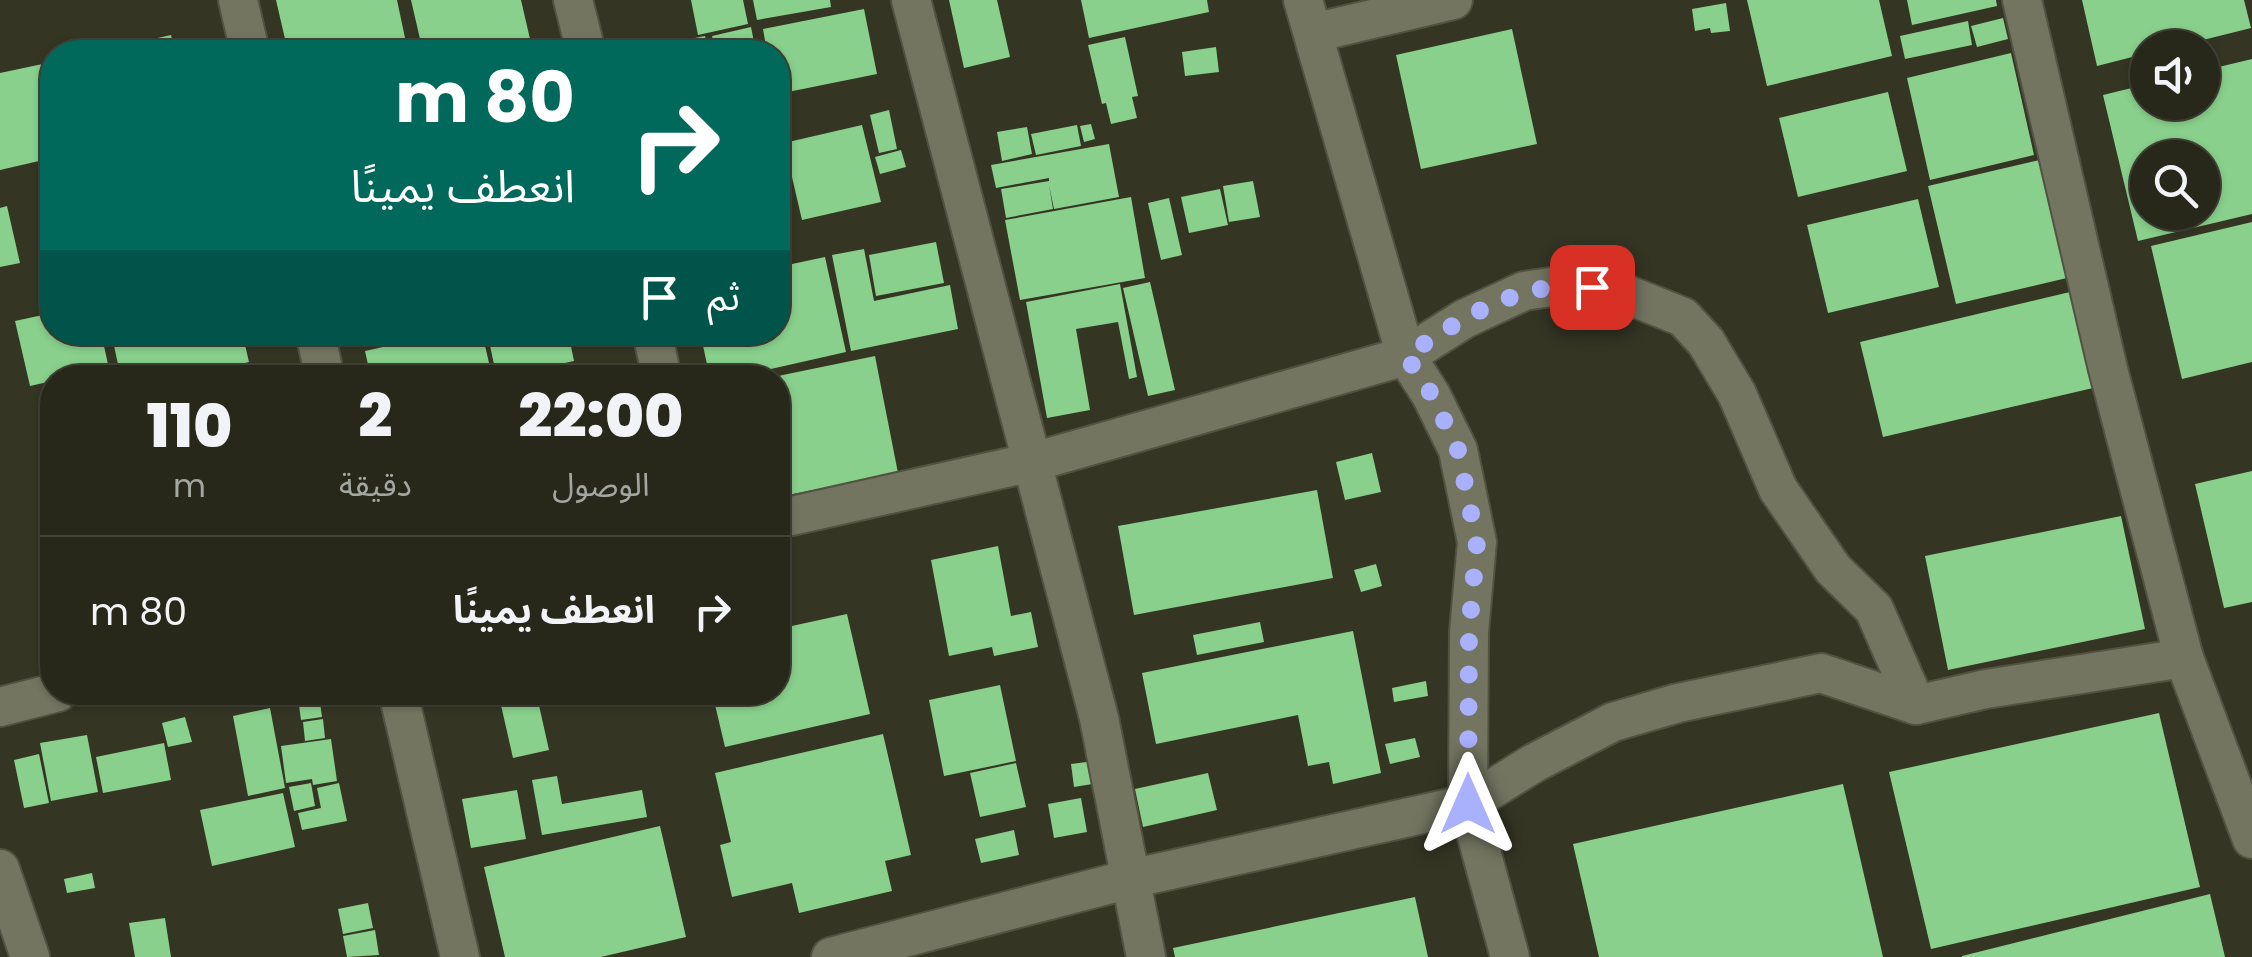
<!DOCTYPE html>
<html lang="ar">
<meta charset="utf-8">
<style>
:root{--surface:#27281a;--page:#2f3023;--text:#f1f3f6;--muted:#a4a6a2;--line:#434439}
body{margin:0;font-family:Poppins,"Noto Sans Arabic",sans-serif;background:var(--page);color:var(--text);direction:rtl;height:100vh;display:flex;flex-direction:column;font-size:38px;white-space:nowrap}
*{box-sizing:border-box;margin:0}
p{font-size:32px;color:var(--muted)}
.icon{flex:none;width:55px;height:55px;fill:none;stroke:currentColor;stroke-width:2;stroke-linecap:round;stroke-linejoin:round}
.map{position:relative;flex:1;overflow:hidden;direction:ltr}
.panel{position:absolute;left:40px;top:365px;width:750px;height:340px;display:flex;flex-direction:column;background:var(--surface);border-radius:40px;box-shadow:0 2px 8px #0004,0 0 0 2px var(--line);direction:rtl}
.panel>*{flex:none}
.banner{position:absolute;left:40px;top:40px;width:750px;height:305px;border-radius:40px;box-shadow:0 2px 8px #0004,0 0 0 2px var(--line);direction:rtl;background:#00695c;color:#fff;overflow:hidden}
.buttons{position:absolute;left:2130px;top:30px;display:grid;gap:20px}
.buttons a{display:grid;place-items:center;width:90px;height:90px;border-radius:50%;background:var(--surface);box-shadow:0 2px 8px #0004,0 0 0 2px var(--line);font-size:50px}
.pin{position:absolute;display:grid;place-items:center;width:85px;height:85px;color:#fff;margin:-42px;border-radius:20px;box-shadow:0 5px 15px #0006}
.me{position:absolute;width:110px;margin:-55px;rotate:0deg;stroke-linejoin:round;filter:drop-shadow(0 0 8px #0008)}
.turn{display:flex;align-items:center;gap:35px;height:210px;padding:0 50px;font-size:45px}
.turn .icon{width:130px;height:130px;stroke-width:2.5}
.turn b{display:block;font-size:70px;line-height:85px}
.then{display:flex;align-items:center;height:95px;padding:0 50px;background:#0003;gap:20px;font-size:38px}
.eta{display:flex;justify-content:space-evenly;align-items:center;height:170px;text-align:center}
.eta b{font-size:60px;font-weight:800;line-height:70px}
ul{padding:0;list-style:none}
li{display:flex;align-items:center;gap:30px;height:150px;padding:0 50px;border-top:2px solid var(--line)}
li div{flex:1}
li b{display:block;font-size:38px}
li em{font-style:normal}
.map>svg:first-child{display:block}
</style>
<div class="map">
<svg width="2252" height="957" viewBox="0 0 2252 957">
<rect width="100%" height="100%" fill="#343523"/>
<!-- building -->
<g fill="#89d08c" fill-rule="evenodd">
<path d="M276,0H397L408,52H288Z"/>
<path d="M411,0H521L533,52H423Z"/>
<path d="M691,0H743L748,24L698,35Z"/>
<path d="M753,0H830L831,7L757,20Z"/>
<path d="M949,0H997L1010,57L964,68Z"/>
<path d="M1081,0H1207L1209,12L1089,38Z"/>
<path d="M1747,0H1879L1892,56L1767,86Z"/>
<path d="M1907,0H1996L1997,6L1912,25Z"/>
<path d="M2082,0H2244L2251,28L2171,48H2148V53L2097,66Z"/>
<path d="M1726,3L1730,31L1711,33L1710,28L1695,31L1692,9Z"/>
<path d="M864,9L877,74L778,94V52H767L763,29Z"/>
<path d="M2003,18L2008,39L1977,47L1971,26Z"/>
<path d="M1968,21L1972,45L1905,59L1900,36Z"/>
<path d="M751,27L756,52H716L712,36Z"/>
<path d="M1512,29L1537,144L1421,169L1396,55Z"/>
<path d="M171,35L175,52H100V51Z"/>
<path d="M705,36L708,52H629V51Z"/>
<path d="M1125,37L1138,96L1132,97L1137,118L1111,124L1106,103L1102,104L1088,45Z"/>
<path d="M1216,47L1219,72L1185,76L1182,52Z"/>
<path d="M2011,53L2034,155L1930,180L1907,78Z"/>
<path d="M2252,59V214L2138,241L2103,95L2148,84V102H2202V71ZM2148,158H2202V212H2148Z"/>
<path d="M52,62V158L0,170V73Z"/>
<path d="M1888,92L1907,171L1798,197L1779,118Z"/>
<path d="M889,110L897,149L879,153L870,115Z"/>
<path d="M1091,124L1095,139L1084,142L1080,126Z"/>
<path d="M862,125L881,202L802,220L784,143Z"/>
<path d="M1077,125L1081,146L1036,155L1031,134Z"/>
<path d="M1027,127L1032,154L1002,161L997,132Z"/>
<path d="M1109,144L1119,197L1054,209L1049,185L1053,209L1006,218L1001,189L1049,181V178L996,188L991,165Z"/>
<path d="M901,150L906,167L880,174L875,157Z"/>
<path d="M2044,159L2071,277L1956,304L1928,186Z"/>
<path d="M778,177L785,208L778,210Z"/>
<path d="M1253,181L1260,217L1229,222L1223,186Z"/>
<path d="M1220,189L1228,225L1189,233L1181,197Z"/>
<path d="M1131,197L1145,278L1020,300L1005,220Z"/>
<path d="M1169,198L1182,255L1161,260L1148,203Z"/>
<path d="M1918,199L1939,287L1828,313L1807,225Z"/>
<path d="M7,206L20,263L0,267V208Z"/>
<path d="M2252,222V362L2182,379L2151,246Z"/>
<path d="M936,242L944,283L876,296L869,255Z"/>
<path d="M864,249L874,301L950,285L958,329L851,351L832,255Z"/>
<path d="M825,257L846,352L731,378H710L700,332H778V310L787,308L778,267Z"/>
<path d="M1150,282L1175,390L1148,396L1123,288Z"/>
<path d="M1120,284L1137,377L1129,379L1118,322L1076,329L1090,410L1047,418L1026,302Z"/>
<path d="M2070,292L2093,388L1883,437L1860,342Z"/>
<path d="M52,313V332H101L109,369L52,378V381L30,386L15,321Z"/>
<path d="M111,332H242L249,362L184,378H121Z"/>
<path d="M449,332H482L491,372L467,378H371L365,351Z"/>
<path d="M487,332H568L574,361L497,378Z"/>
<path d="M875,356L898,473L778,497V428L783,426L778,401V376Z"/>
<path d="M52,415V464H51L41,418Z"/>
<path d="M1372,453L1381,492L1345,500L1336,462Z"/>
<path d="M2252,471V602L2224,608L2195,484Z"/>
<path d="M1317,490L1333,578L1134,615L1118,526Z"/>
<path d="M2121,516L2145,629L1948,670L1925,556Z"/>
<path d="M998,546L1011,616L1031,612L1038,647L994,656L992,647L949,656L931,560Z"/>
<path d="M1376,564L1382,586L1361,592L1354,570Z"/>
<path d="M847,614L870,714L725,747L712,692H778V629Z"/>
<path d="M1260,622L1264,642L1197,655L1193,635Z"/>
<path d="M1353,631L1381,773L1333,784L1329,762L1308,766L1298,715L1156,744L1142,673Z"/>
<path d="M1426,681L1428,696L1394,702L1392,688Z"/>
<path d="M1000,685L1016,761L944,776L929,700Z"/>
<path d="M498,692H536L549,750L513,758Z"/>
<path d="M319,695L322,717L301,720L298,698Z"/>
<path d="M270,708L285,788L248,796L233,716Z"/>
<path d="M2159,713L2200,887L1931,949L1889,772Z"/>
<path d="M185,717L192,742L168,747L162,723Z"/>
<path d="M323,719L325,738L305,741L303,722Z"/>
<path d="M883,734L911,855L885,861L892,891L799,913L792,883L732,897L720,845L731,842L715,773Z"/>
<path d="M87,735L98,792L51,801L40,743Z"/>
<path d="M1415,738L1420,757L1390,764L1385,744Z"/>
<path d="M331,739L337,781L313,785L312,779L286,783L281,746Z"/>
<path d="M164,743L171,780L103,793L96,757Z"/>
<path d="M39,754L49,803L24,808L14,760Z"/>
<path d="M1102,760L1105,782L1074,787L1071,764Z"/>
<path d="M1016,763L1026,807L980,817L970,773Z"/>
<path d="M1208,773L1217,810L1143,827L1135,789Z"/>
<path d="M557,776L562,804L642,790L647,817L542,835L532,780Z"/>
<path d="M311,783L315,806L294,811L289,787Z"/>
<path d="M339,783L347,821L302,830L298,813L321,808L317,788Z"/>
<path d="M1843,784L1883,957H1599L1573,844Z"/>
<path d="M517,790L526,839L471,848L462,799Z"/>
<path d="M283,793L295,847L212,866L200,810Z"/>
<path d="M1081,798L1087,832L1054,838L1048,804Z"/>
<path d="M660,826L686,937L601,957H505L484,867Z"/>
<path d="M1014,830L1019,855L981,863L975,839Z"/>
<path d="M92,873L95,888L67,893L64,879Z"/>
<path d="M2210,894L2225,957H1962V956Z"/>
<path d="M1415,897L1428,957H1175L1173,948Z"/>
<path d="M368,903L373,928L343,934L338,909Z"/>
<path d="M165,918L171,957H135L129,923Z"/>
<path d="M375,930L379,955L347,957L343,936Z"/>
</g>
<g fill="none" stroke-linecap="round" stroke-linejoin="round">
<defs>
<g id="minor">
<path d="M238,0L250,52"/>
<path d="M573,0L586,52"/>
<path d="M911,0L1099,718L1146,957"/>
<path d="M1303,0L1406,356L1431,395L1458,450L1477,542L1469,632L1468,804L1510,957"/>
<path d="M2022,0L2108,369L2184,658"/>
<path d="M1313,33L1453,0"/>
<path d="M315,332L325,378"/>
<path d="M652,332L662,378"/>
<path d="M778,519L1033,462L1406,356L1464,319L1524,291L1571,284L1613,289L1683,317L1706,342L1737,394L1778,489L1833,569L1874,609L1916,705"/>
<path d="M398,692L460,957"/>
<path d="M0,707L58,692"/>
<path d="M0,869L30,957"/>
<path d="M831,957L1130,879L1468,804L1534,763L1613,722L1678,703L1821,673L1916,705L1986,689L2184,658L2252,839"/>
</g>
</defs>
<!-- minor casing -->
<use href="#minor" stroke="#515242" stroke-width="42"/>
<!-- minor -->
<use href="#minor" stroke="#737561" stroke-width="38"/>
</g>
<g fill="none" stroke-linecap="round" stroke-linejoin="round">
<!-- route -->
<path stroke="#a9b0fc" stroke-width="18" stroke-dasharray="0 32.4" d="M1468,804L1469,632L1477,542L1458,450L1432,395L1406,356C1462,318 1521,279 1592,287"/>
</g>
</svg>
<div class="buttons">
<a><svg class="icon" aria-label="sound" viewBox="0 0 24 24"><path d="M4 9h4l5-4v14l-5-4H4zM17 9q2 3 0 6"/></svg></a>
<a><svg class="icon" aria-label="search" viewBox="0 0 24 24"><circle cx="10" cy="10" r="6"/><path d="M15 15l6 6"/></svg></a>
</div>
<div class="pin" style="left:1592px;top:287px;background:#d93025"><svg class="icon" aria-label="arrive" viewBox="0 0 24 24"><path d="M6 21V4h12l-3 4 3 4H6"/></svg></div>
<svg class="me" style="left:1468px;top:804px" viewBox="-20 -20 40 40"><path d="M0-17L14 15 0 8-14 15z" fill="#a9b0fc" stroke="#fff" stroke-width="4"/></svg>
<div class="banner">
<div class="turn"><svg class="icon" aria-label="right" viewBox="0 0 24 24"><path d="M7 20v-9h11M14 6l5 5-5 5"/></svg><div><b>80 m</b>انعطف يمينًا</div></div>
<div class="then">ثم<svg class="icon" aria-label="arrive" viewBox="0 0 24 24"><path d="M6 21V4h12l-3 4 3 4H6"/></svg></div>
</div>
<section class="panel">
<div class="eta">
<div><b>22:00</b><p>الوصول</p></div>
<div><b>2</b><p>دقيقة</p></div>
<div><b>110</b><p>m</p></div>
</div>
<ul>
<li><svg class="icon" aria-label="right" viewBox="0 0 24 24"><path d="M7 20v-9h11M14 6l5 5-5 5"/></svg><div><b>انعطف يمينًا</b></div><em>80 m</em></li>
</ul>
</section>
</div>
